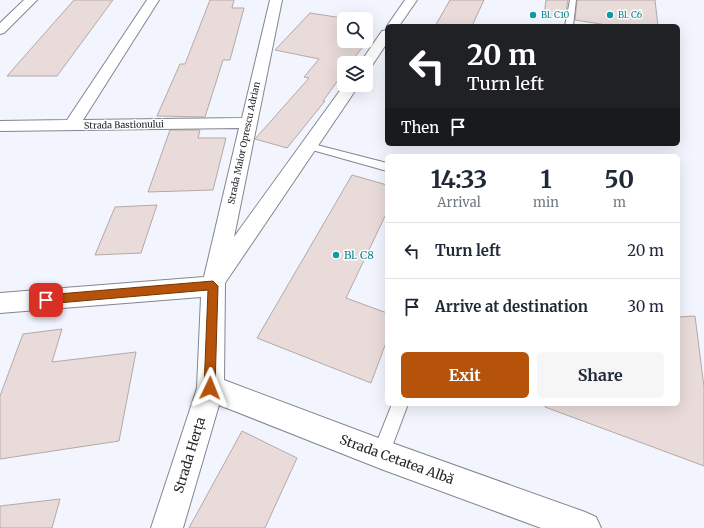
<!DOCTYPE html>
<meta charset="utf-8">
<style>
:root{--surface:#fff;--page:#f6f6f7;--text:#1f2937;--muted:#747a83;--line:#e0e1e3;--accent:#b45309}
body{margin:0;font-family:Merriweather,serif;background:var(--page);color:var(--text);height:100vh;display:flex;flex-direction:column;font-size:15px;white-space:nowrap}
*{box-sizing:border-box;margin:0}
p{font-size:13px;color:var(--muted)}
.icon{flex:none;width:22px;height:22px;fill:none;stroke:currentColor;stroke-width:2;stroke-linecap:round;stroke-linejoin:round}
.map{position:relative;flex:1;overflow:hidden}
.side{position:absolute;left:385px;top:154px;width:295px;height:252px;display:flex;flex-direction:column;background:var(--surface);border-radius:6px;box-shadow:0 4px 16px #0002}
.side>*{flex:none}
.banner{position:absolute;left:385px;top:24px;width:295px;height:122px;border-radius:6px;box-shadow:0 4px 16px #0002;background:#202124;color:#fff;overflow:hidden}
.fabs{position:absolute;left:337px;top:12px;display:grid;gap:8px}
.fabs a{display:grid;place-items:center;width:36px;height:36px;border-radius:6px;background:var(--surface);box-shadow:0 4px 16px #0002;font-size:20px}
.pin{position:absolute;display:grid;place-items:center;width:34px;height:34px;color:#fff;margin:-17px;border-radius:8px;box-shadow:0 2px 6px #0006}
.me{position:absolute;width:44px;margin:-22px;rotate:2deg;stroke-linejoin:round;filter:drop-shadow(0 0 3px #0008)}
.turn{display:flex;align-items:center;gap:14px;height:84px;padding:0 16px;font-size:18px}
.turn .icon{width:52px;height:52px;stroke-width:2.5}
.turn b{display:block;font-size:28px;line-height:34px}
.then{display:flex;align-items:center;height:38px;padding:0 16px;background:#0003;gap:8px;font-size:15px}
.eta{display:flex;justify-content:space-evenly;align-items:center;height:68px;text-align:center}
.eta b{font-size:24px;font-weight:700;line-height:28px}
.cta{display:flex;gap:8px;margin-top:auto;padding:8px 16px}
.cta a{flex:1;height:46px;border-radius:6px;background:var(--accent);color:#fff;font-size:16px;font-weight:700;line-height:46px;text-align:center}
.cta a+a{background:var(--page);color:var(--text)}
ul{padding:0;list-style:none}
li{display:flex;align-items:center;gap:12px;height:56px;padding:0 16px;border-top:1px solid var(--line)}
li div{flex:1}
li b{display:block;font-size:15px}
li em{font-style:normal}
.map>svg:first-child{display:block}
</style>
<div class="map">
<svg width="704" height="528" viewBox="0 0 704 528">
<rect width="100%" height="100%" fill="#f2f5fe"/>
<!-- building -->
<g fill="#e8dbd9" stroke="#b5a9a6">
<path d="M74,0H113L57,76H7Z"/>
<path d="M210,0H234L232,8H244L230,60H223L205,117L157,116L180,64H185Z"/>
<path d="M450,0H484L472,26H435Z"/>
<path d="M546,0H568L565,18L544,15Z"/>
<path d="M577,0H655L658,26H613L575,20Z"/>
<path d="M310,13L349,19H344V41H360L358,45L362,48L350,63H344V72L323,101H325L287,148L255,139L309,78L304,77L319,59L275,50Z"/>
<path d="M170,130H200L198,138H226L213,190L148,192Z"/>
<path d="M352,175L387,185V212L346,298L387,313V340L371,383L257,338Z"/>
<path d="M157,205L141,253L95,255L115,207Z"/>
<path d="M695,316L704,387V466L545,407V404H678V317Z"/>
<path d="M62,329L52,362L136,352L119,441L0,459V396L23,334Z"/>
<path d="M242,431L297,458L265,528H189Z"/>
<path d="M60,499L52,528H0V506Z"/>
</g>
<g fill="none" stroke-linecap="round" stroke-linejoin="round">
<defs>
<g id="service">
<path d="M570,0H576L573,26H565Z"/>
<path d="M309,143L387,163V171L305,148L304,146L305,144Z"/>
<path d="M392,404H408L387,460L381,463L375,460L372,454Z"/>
</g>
<g id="minor">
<path d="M24,0H37L4,33L0,34V23Z"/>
<path d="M147,0H159L83,120L242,118L270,0H282L234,237L344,85H359L225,283L224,380L381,439L585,512L596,517L601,528H541L381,469L219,405L183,528H151L197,388L201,297L0,313V293L204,277L239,128L0,131V121L67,120Z"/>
<path d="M405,0H417L399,26H387Z"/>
<path d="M387,30V43L371,67L366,68V63H360L382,31Z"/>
</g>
</defs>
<!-- service casing -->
<use href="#service" stroke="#828690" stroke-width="2"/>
<!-- minor casing -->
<use href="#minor" stroke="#828690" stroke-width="2"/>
<!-- service -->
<use href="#service" fill="#fff" fill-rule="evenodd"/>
<!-- minor -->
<use href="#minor" fill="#fff" fill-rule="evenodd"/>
</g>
<!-- route -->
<path fill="#b45309" stroke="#753606" d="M213,281L218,286L215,388L214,392L210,393L206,392L204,388L208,290L46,304L41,300L46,295Z"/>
<!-- markers -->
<g fill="#0f9aa8" stroke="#fff" stroke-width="1.5">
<circle cx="533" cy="15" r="4"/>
<circle cx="610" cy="15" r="4"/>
<circle cx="336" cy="255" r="4"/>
</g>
<g text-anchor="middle" stroke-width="3" stroke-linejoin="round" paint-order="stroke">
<!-- far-culture labels -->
<g font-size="9" fill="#0d838f" stroke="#fff" text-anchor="start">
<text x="541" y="18">Bl. C10</text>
<text x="618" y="18">Bl. C6</text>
</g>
<!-- far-street labels -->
<g font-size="9" fill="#24262a" stroke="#fff">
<text transform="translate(124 125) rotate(-1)" y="3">Strada Bastionului</text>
<text transform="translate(244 143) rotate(-78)" y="3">Strada Maior Oprescu Adrian</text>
</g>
<!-- culture labels -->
<g font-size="11" fill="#0d838f" stroke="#fff" text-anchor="start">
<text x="344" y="259">Bl. C8</text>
</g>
<!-- near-street labels -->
<g font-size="13" fill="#24262a" stroke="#fff">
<text transform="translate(189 455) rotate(-73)" y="5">Strada Herța</text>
<text transform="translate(397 459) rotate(20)" y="5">Strada Cetatea Albă</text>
</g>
</g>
</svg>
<div class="fabs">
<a><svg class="icon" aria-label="search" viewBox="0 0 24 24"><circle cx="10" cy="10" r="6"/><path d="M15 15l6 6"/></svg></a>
<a><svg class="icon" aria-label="layers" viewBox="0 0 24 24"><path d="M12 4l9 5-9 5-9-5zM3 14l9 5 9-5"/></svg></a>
</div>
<div class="pin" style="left:46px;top:300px;background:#d93025"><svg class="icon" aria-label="arrive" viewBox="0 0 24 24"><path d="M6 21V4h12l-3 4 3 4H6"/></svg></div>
<svg class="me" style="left:210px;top:388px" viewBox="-20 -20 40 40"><path d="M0-17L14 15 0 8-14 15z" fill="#b45309" stroke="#fff" stroke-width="4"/></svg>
<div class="banner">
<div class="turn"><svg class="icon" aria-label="left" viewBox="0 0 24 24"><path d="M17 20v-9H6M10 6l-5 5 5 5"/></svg><div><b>20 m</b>Turn left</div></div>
<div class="then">Then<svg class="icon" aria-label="arrive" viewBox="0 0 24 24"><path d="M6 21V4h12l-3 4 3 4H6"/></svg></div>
</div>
<section class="side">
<div class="eta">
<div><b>14:33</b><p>Arrival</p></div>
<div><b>1</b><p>min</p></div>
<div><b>50</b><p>m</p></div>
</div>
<ul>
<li><svg class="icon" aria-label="left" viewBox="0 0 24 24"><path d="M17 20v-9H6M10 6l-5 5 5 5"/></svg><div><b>Turn left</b></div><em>20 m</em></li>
<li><svg class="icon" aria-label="arrive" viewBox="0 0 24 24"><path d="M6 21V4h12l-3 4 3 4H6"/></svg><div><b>Arrive at destination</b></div><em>30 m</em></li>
</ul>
<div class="cta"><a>Exit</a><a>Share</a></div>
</section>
</div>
